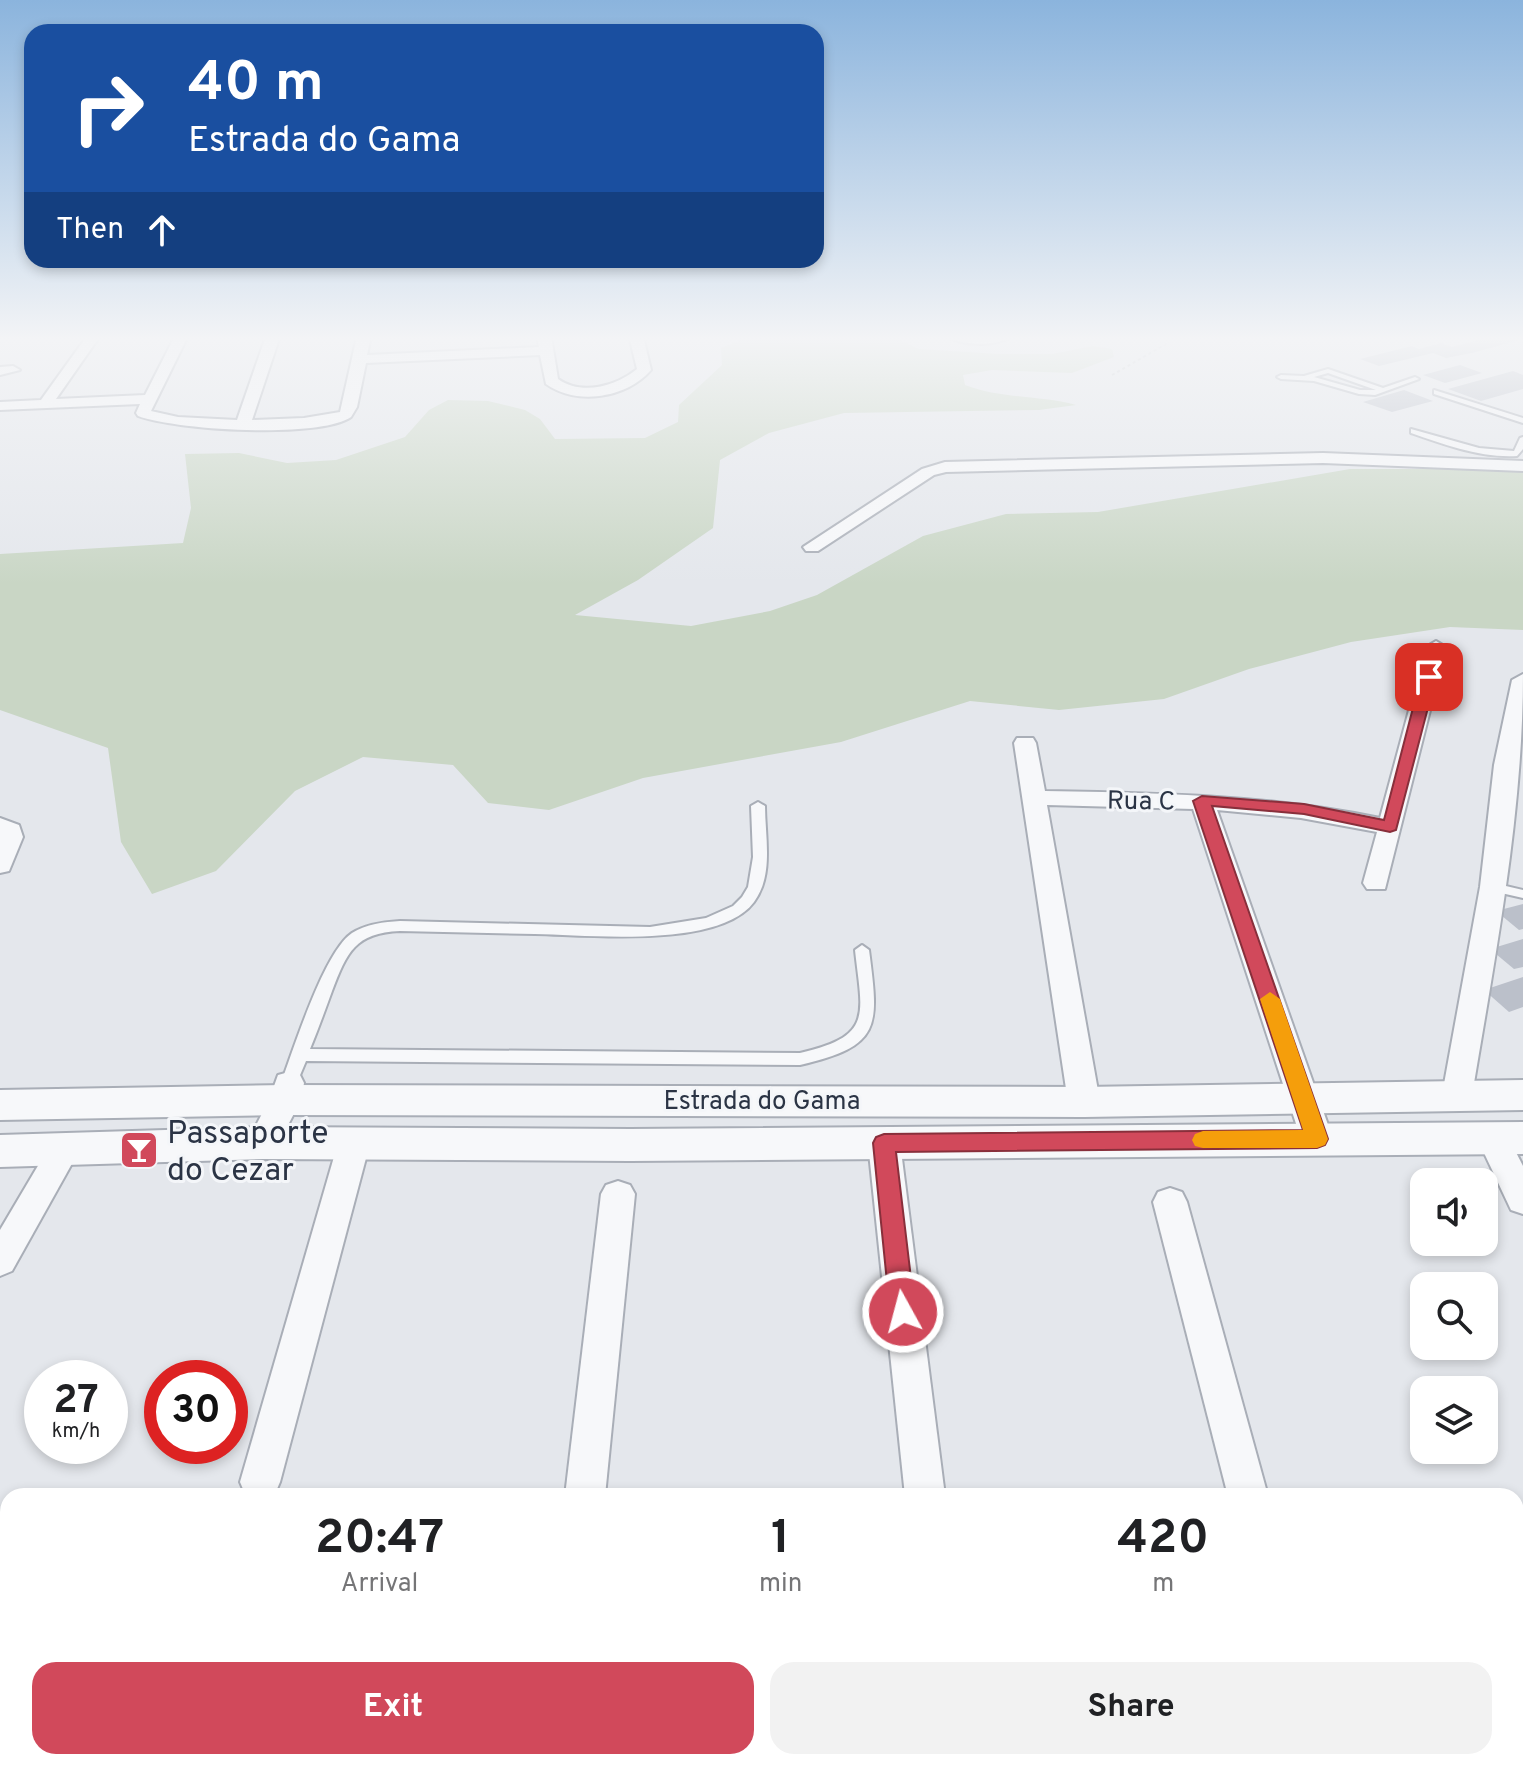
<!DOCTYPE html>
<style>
:root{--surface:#fff;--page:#f2f2f2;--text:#202124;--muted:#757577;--accent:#d1495b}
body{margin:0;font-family:Overpass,sans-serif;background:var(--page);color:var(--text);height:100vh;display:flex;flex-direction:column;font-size:30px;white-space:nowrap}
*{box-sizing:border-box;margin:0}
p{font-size:26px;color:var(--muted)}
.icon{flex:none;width:44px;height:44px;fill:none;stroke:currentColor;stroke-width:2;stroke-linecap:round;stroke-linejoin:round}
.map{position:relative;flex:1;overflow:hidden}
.panel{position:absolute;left:0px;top:1488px;width:1524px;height:282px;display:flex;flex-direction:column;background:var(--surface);border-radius:24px 24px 0 0;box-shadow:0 4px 12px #0003}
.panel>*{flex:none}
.banner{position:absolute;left:24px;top:24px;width:800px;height:244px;border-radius:24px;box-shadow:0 4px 12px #0003;background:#1a4fa0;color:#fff;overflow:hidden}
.buttons{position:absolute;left:1410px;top:1168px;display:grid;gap:16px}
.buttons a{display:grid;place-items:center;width:88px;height:88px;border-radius:16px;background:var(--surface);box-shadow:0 4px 12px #0003;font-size:40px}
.speed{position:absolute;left:24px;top:1360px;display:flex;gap:16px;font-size:40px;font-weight:700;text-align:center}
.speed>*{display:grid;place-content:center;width:104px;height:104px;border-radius:50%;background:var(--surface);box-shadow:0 4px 12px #0003;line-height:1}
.speed small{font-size:20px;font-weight:400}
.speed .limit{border:12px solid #d22;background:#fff;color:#111}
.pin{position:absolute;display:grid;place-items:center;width:68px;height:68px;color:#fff;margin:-34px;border-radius:16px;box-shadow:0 4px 12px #0006}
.me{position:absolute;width:88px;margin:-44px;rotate:353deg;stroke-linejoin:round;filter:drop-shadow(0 0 6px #0008)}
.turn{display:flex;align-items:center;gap:28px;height:168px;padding:0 32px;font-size:36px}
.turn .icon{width:104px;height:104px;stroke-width:2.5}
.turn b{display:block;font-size:56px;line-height:68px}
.then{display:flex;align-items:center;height:76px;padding:0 32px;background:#0003;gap:16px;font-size:30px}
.eta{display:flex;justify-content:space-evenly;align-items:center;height:136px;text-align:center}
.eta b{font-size:48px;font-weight:700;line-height:56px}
.button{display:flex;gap:16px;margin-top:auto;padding:16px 32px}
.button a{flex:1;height:92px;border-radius:24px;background:var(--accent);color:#fff;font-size:32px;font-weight:700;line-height:92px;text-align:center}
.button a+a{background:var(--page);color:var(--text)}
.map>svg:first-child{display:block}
</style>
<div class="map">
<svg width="1523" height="1769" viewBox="0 0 1523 1769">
<rect width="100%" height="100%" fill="#e4e7ec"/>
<!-- green -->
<g fill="#c9d6c5">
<path d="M796,336H891L919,349L999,354H1052L1093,346L1112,349L1114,357L1072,373L992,370L963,375L965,385C1001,399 1039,395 1076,405L1039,410L844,413L769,433L720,460L713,528L638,580L575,615L691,626L770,611L817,595L923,536L1006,514L1098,512L1350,469H1523V630L1450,627L1351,642L1249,669L1164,699L1059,710L970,701L841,742L643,778L549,810L488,803L453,765L363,757L295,791L216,871L152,894L121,842L108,748L0,710V554L183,543L191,508L185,454L239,453L287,463L336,460L405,437L429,410L448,400L488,401L525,410L540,419L555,439L645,438L678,422L679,405L722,365L721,348L744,339Z"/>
<path d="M183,1762H944V1769H181Z"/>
</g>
<!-- building -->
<g fill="#bbc0ca">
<path d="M1493,336L1519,340L1472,353L1446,358L1433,353L1379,366L1360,359L1412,346L1419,349L1441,343L1452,347Z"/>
<path d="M1460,365L1482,373L1445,383L1423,375Z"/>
<path d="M1513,371L1523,375V389L1481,401L1448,389Z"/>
<path d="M1404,390L1433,401L1392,412L1363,402Z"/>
<path d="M1523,904V929L1519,930L1496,911Z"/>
<path d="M1523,939V967L1514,969L1490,949Z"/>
<path d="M1523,977V1007L1509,1012L1484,990Z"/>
</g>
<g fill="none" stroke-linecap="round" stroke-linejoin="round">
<defs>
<g id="service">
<path d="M1328,369L1383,388L1415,377L1419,379L1375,395L1359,394L1314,381L1281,379L1277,377L1281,375L1304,376ZM1328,373L1376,390H1377H1360L1314,377Z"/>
<path d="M1434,390L1523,418V423L1434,394Z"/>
<path d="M1411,429L1479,448L1514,451L1520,438L1523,437V449L1517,456C1481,458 1445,445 1411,433Z"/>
<path d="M758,802L765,806C765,837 774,875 754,902C719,949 589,935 535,934C490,933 445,932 400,931C355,933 347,952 332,991C325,1010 318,1030 310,1049L800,1053C874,1036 862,1015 855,950L862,945L869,950C879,1027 882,1046 800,1065L306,1061L295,1087L289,1089L283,1087L281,1083C294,1048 324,952 352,933C366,924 384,922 400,921L650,927L706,918L733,906L742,897L748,887L753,857L751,806Z"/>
<path d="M1493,883L1523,890V898L1488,890L1486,887Z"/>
</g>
<g id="minor">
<path d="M87,336H100L56,399L145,395L175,336H188L151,411L178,417L237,420L266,336H280L252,420L304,418L340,412L357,336H371L367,355L539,347L537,336H551L558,379C582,396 616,386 637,369L629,336H643L651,370C627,398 576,406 546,384L540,355L366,363L357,407L351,417C319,439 175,430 138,416L136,413L140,404L0,410V402L41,400Z"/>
<path d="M946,336H1012C997,347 961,346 946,336Z"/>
<path d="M0,367L13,366L20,370L0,375Z"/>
<path d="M1323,453L1523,461V471L1323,463L946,472L934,475L818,551H806L803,547L922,469L945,462Z"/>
<path d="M1436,641L1446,647L1385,889H1367L1363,883L1377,832L1301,818L1217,810L1333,1139L1328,1148L1317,1151L1306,1148L1301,1139L1193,809L1047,805L1100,1102L1095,1110L1084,1114L1073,1110L1068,1102L1014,743L1017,738H1033L1036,743L1045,791C1158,793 1269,795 1380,818L1426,647Z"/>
<path d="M1523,674C1523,815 1495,956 1472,1095L1468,1103L1457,1107L1446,1103L1442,1095L1480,887L1494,765L1512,680Z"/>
<path d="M0,818L19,825L23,837L9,871L0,873Z"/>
<path d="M289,1072L300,1075L304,1083L301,1100L274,1152L263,1155L252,1152L247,1143L269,1100L278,1075Z"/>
<path d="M1493,1126L1504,1129L1523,1166V1214L1511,1210L1477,1138L1482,1129Z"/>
<path d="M354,1131L365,1134L370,1143L280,1482L274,1496H246L240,1482L338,1143L343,1134Z"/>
<path d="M884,1131L895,1134L900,1143L945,1496H905L868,1143L873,1134Z"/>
<path d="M63,1138L74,1142L79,1151L12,1271L0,1276V1230L52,1142Z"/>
<path d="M618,1181L630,1185L635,1194L605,1496H565L601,1194L606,1185Z"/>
<path d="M1170,1188L1182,1192L1187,1202L1268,1496H1228L1153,1202L1158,1192Z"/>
<path d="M97,1762H165L162,1769H95Z"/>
<path d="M168,1762H214L212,1769H166Z"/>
<rect x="927" y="1762" width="46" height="7"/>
</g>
<g id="tertiary">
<path d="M1523,1080V1110L1084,1117L285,1115L0,1120V1090L285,1085L1084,1087Z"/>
<path d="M1523,1122V1154L630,1161L263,1159L0,1167V1135L263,1127L630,1129Z"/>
</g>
</defs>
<!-- service casing -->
<use href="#service" stroke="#a9aeb7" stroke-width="4"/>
<!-- minor casing -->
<use href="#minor" stroke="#a9aeb7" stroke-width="4"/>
<!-- tertiary casing -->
<use href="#tertiary" stroke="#a9aeb7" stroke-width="4"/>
<!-- path -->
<path stroke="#c2c5cb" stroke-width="2" stroke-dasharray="3 3" stroke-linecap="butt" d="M1112,375L1166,344V336"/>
<!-- service -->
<use href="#service" fill="#f7f8fa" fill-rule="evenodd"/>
<!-- minor -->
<use href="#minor" fill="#f7f8fa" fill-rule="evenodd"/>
<!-- tertiary -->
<use href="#tertiary" fill="#f7f8fa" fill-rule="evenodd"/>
</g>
<!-- sky -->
<linearGradient id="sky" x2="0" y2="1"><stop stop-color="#8bb4dd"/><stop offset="0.58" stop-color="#f3f4f6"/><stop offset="1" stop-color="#f3f4f6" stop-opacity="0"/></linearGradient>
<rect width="1523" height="584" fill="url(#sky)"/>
<!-- route -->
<path fill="#d1495b" stroke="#882f3b" stroke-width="2" d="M1429,672L1436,677L1396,830L1390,832L1304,814L1212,806L1328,1139L1325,1145L1317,1148L896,1152L915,1312L912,1320L903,1323L894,1320L890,1312L873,1143L876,1137L884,1134L1303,1130L1193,801L1202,796L1304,804L1384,820L1421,677Z"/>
<!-- slow -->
<path fill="#f59e0b" d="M1270,992L1280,999L1328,1139L1325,1145L1317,1148H1203L1195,1146L1192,1140L1195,1134L1203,1131L1303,1130L1260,999Z"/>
<!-- icons -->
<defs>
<symbol id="bar-square" viewBox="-11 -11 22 22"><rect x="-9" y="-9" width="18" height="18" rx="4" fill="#d1495b" stroke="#f4f6f9"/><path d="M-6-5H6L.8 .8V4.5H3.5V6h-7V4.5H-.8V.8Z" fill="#fff"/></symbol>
</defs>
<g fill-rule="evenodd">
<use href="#bar-square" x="117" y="1128" width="44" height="44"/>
</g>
<g text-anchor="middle" stroke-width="6" stroke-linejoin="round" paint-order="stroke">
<!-- street labels -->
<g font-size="26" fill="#2b3445" stroke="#f4f6f9">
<text transform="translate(1141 800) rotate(1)" y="9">Rua C</text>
<text x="762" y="1109">Estrada do Gama</text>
</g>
<!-- near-poi labels -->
<g font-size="32" fill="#2b3445" stroke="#f4f6f9" text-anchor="start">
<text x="167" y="1143">Passaporte<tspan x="167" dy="37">do Cezar</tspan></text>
</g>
</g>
</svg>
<div class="buttons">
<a><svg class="icon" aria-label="sound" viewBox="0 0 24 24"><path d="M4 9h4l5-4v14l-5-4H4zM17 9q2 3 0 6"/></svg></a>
<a><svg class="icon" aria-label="search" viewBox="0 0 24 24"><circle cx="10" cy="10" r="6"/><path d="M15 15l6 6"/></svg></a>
<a><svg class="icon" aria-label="layers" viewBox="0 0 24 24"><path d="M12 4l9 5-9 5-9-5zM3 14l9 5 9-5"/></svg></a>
</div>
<div class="speed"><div>27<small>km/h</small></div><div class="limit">30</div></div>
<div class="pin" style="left:1429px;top:677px;background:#d93025"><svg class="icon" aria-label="arrive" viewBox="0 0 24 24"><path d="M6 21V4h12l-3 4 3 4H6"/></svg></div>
<svg class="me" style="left:903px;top:1312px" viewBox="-20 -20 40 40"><circle r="17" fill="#d1495b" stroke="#fff" stroke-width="3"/><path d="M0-11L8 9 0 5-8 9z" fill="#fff"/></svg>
<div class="banner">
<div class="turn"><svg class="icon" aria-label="right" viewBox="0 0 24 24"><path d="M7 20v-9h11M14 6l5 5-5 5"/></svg><div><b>40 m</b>Estrada do Gama</div></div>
<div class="then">Then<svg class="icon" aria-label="ahead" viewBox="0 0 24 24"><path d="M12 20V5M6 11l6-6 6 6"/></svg></div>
</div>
<section class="panel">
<div class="eta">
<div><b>20:47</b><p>Arrival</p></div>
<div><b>1</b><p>min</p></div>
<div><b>420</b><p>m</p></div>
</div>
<div class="button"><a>Exit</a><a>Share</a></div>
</section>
</div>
